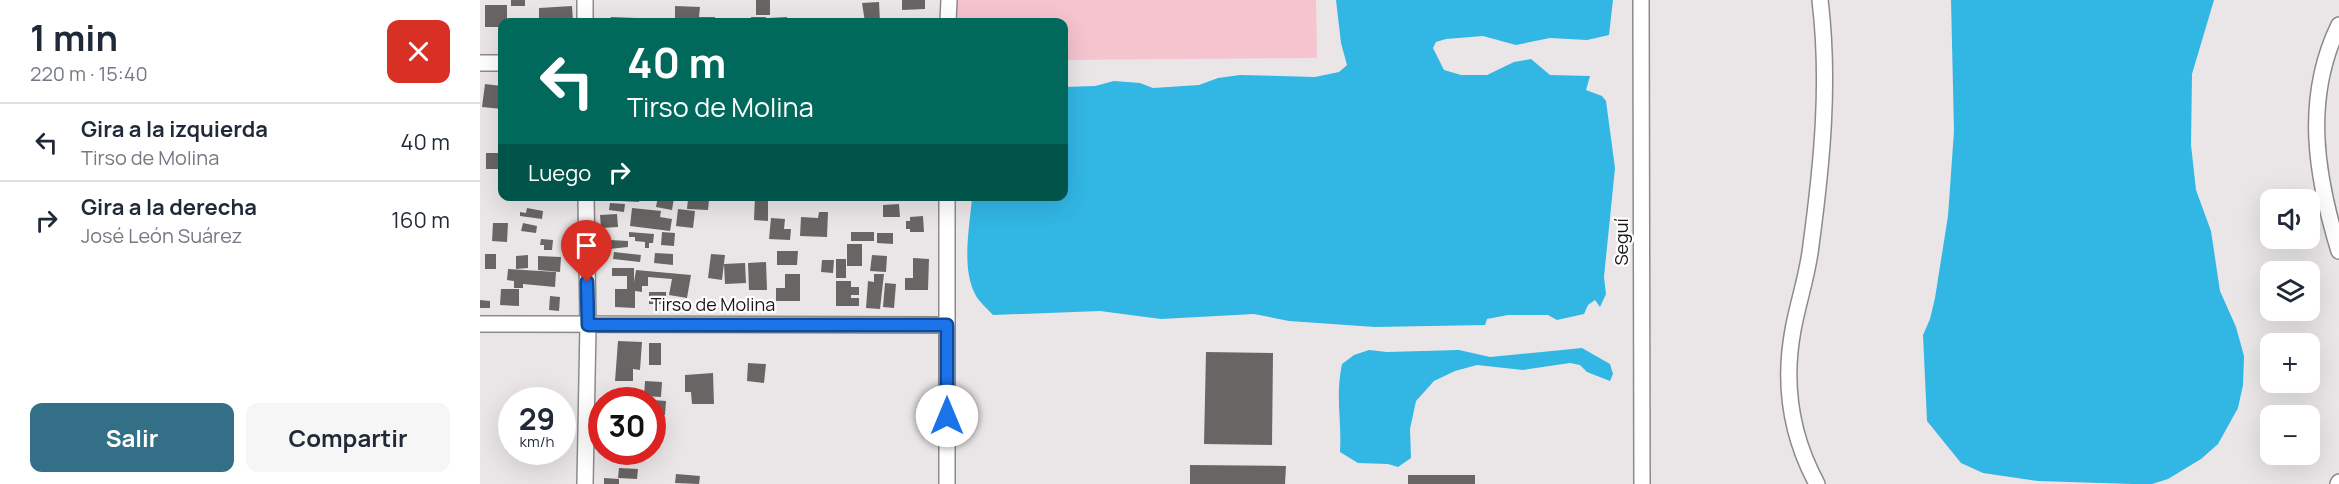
<!DOCTYPE html>
<html lang="es">
<meta charset="utf-8">
<style>
:root{--surface:#fff;--page:#f6f6f7;--text:#1f2937;--muted:#747a83;--line:#e0e1e3;--accent:#336f86}
body{margin:0;font-family:Manrope,sans-serif;background:var(--page);color:var(--text);height:100vh;display:flex;flex-direction:column;font-size:22px;white-space:nowrap}
*{box-sizing:border-box;margin:0}
p{font-size:20px;color:var(--muted)}
.icon{flex:none;width:33px;height:33px;fill:none;stroke:currentColor;stroke-width:2;stroke-linecap:round;stroke-linejoin:round}
.map{position:relative;flex:1;overflow:hidden}
.panel{display:flex;flex-direction:column;background:var(--surface);width:480px}
.panel>*{flex:none}
.hud{position:absolute;left:18px;top:18px;width:570px;height:183px;border-radius:12px;box-shadow:0 6px 24px #0002;background:#00695c;color:#fff;overflow:hidden}
.buttons{position:absolute;left:1780px;top:189px;display:grid;gap:12px}
.buttons a{display:grid;place-items:center;width:60px;height:60px;border-radius:12px;background:var(--surface);box-shadow:0 6px 24px #0002;font-size:30px}
.speed{position:absolute;left:18px;top:387px;display:flex;gap:12px;font-size:30px;font-weight:700;text-align:center}
.speed>*{display:grid;place-content:center;width:78px;height:78px;border-radius:50%;background:var(--surface);box-shadow:0 6px 24px #0002;line-height:1}
.speed small{font-size:15px;font-weight:400}
.speed .limit{border:9px solid #d22;background:#fff;color:#111}
.pin{position:absolute;display:grid;place-items:center;width:51px;height:51px;color:#fff;margin:-62px -26px;border-radius:50% 50% 50% 0;rotate:-45deg;box-shadow:0 0 6px #0007}
.pin .icon{rotate:45deg}
.me{position:absolute;width:66px;margin:-33px;rotate:0deg;stroke-linejoin:round;filter:drop-shadow(0 0 4px #0008)}
.turn{display:flex;align-items:center;gap:21px;height:126px;padding:0 30px;font-size:27px}
.turn .icon{width:78px;height:78px;stroke-width:2.5}
.turn b{display:block;font-size:42px;line-height:51px}
.then{display:flex;align-items:center;height:57px;padding:0 30px;background:#0003;gap:12px;font-size:22px}
.round{display:grid;place-items:center;flex:none;width:63px;height:63px;border-radius:12px;background:var(--page)}
.summary{display:flex;align-items:center;justify-content:space-between;height:102px;padding:0 30px}
h1{font-size:36px;font-weight:700;line-height:45px}
.action{display:flex;gap:12px;margin-top:auto;padding:12px 30px}
.action a{flex:1;height:69px;border-radius:12px;background:var(--accent);color:#fff;font-size:24px;font-weight:700;line-height:69px;text-align:center}
.action a+a{background:var(--page);color:var(--text)}
ul{padding:0;list-style:none}
li{display:flex;align-items:center;gap:18px;height:78px;padding:0 30px;border-top:2px solid var(--line)}
li div{flex:1}
li b{display:block;font-size:22px}
li em{font-style:normal}
main{display:flex;flex:1;min-height:0}
.map>svg:first-child{display:block}
</style>
<main>
<section class="panel">
<div class="summary"><div><h1>1 min</h1><p>220 m · 15:40</p></div><a class="round" style="background:#d93025;color:#fff"><svg class="icon" aria-label="close" viewBox="0 0 24 24"><path d="M6 6l12 12M18 6L6 18"/></svg></a></div>
<ul>
<li><svg class="icon" aria-label="left" viewBox="0 0 24 24"><path d="M17 20v-9H6M10 6l-5 5 5 5"/></svg><div><b>Gira a la izquierda</b><p>Tirso de Molina</p></div><em>40 m</em></li>
<li><svg class="icon" aria-label="right" viewBox="0 0 24 24"><path d="M7 20v-9h11M14 6l5 5-5 5"/></svg><div><b>Gira a la derecha</b><p>José León Suárez</p></div><em>160 m</em></li>
</ul>
<div class="action"><a>Salir</a><a>Compartir</a></div>
</section>
<div class="map">
<svg width="1859" height="484" viewBox="0 0 1859 484">
<rect width="100%" height="100%" fill="#eae6e7"/>
<!-- green -->
<path fill="#f5c4cf" d="M469,0H836L837,58L584,60V22H468Z"/>
<!-- water -->
<g fill="#32b6e4">
<path d="M856,0H1133L1129,35L1107,40L1070,38L1036,45L1003,36L966,39L956,42L953,48L964,70L981,75H1007L1034,62L1051,59L1070,75L1110,76L1106,90L1122,96L1126,101L1135,168L1124,277L1126,294L1120,307L1115,300L1108,305L1104,314L1077,320L1068,315H1028L1007,319L1005,325L895,327L809,321L774,314L681,319L620,311L513,315C507,308 499,302 495,294C481,266 490,226 492,197L584,196V87L615,86L634,81L660,83L673,88L719,85L738,78L760,75L835,77L859,72L867,65L861,43Z"/>
<path d="M1471,0H1734L1712,74L1711,145L1716,190L1731,231L1740,291L1756,327L1764,356L1763,385L1758,408L1738,444L1721,459L1688,479L1672,484H1653L1558,481L1503,473L1481,463L1447,421L1443,335L1450,319L1455,298L1468,216L1474,131Z"/>
<path d="M1102,348L1130,364L1133,374L1130,381L1107,372L1100,365L1090,363L1043,370L997,365L975,371L954,381L936,401L930,429L931,458L918,467L908,464L878,463L860,452C862,420 855,398 862,364L874,355L889,350L907,352L979,350L1010,357Z"/>
</g>
<!-- building -->
<g fill="#696565">
<rect x="31" y="0" width="14" height="6"/>
<rect x="276" y="0" width="14" height="15"/>
<path d="M422,0H445V9L422,10Z"/>
<path d="M399,2L400,22H385L382,3Z"/>
<path d="M5,5H27V22H22V27H5Z"/>
<path d="M92,6L93,22H59V8Z"/>
<path d="M195,6L220,7L219,17H235V22H195Z"/>
<path d="M131,17L156,18L155,22H130Z"/>
<path d="M271,17H286L285,22H270Z"/>
<path d="M307,17V22H289V18Z"/>
<path d="M5,84L22,86V109L2,107Z"/>
<rect x="6" y="153" width="16" height="16"/>
<path d="M141,196H159V202L140,201Z"/>
<path d="M178,196H202V199L194,198L192,210L176,207Z"/>
<path d="M275,196H288V221L274,220Z"/>
<path d="M208,199L229,200L228,210L207,209Z"/>
<path d="M130,203L145,204L144,212L129,210Z"/>
<path d="M419,204L420,217H403V205Z"/>
<path d="M47,208L63,211L62,219L40,216V212L46,213Z"/>
<path d="M152,208L181,211L180,217L192,219L190,231L150,226Z"/>
<path d="M198,209L215,211L213,228L196,226Z"/>
<path d="M339,212H348L347,237L320,236L321,217L338,218Z"/>
<path d="M137,214L138,227L121,228L120,215Z"/>
<path d="M443,216L444,232H430V229H426V221H430V217Z"/>
<path d="M291,218L305,219L304,229H311L310,240L289,239Z"/>
<path d="M13,223H28L27,242L12,241Z"/>
<path d="M43,223L57,226L56,233L41,231Z"/>
<path d="M149,232L174,234L173,243H169V248H165V242L155,241V237H149Z"/>
<path d="M182,232L195,233L194,246L181,245Z"/>
<rect x="371" y="232" width="23" height="9"/>
<path d="M397,233H413V244L397,243Z"/>
<path d="M61,239L73,240L72,250H64V245H60Z"/>
<path d="M130,240L148,241V247L129,249Z"/>
<rect x="367" y="244" width="15" height="22"/>
<path d="M297,251H318L317,265H297Z"/>
<path d="M134,252L161,255L160,262L133,259Z"/>
<path d="M175,253L193,254V265L174,263Z"/>
<rect x="5" y="254" width="11" height="15"/>
<path d="M231,254L245,255L242,280L228,278Z"/>
<path d="M48,255V268L36,269V256Z"/>
<path d="M392,255L407,256L406,272L390,271Z"/>
<path d="M58,256L81,257L80,272L58,270Z"/>
<path d="M433,258L449,259L448,290H425V278H433Z"/>
<rect x="356" y="259" width="10" height="19"/>
<path d="M342,260H354L353,273L341,272Z"/>
<path d="M286,262L287,290H269L268,263Z"/>
<path d="M265,263L266,283L245,284L244,264Z"/>
<path d="M132,268H154V282L156,270L211,275L207,298L189,295L192,279L168,277V286H162V292L155,291V308L135,307V289H147V276H132Z"/>
<path d="M28,269L76,272L75,287L43,284V288H34V281L27,280Z"/>
<path d="M305,274H320V301H296V288H305Z"/>
<path d="M394,274H404L400,309L386,308L388,281L394,282Z"/>
<path d="M356,281H371V287H379V295H371V298H379V306H356Z"/>
<path d="M405,283L416,284L414,308L403,307Z"/>
<path d="M21,289H39V306L20,305Z"/>
<rect x="169" y="292" width="17" height="12"/>
<path d="M70,296L80,297L79,311L69,310Z"/>
<path d="M0,300L10,301V308H0Z"/>
<path d="M138,341L162,342L160,370L153,369V381H135Z"/>
<rect x="169" y="343" width="12" height="22"/>
<path d="M726,352L793,353L792,445L724,444Z"/>
<path d="M268,363L286,364L284,383L267,381Z"/>
<path d="M233,373L234,404H212L211,392H205V375Z"/>
<path d="M165,381L182,382L181,397L164,396Z"/>
<path d="M128,396L152,397V400H128Z"/>
<path d="M172,400L186,401L185,415H172Z"/>
<path d="M137,452H153L152,458L137,457Z"/>
<path d="M710,465L806,466L805,484H710Z"/>
<path d="M139,468L158,469L157,479L138,478Z"/>
<path d="M196,474L220,476L219,484L195,483Z"/>
<rect x="928" y="475" width="67" height="9"/>
<path d="M124,478L139,479V484H124Z"/>
</g>
<g fill="none" stroke-linecap="round" stroke-linejoin="round">
<defs>
<g id="minor">
<path d="M1161,0L1162,484"/>
<path d="M105,22V0"/>
<path d="M468,22L469,0"/>
<path d="M1859,25C1823,99 1836,176 1859,251"/>
<path d="M0,63H22"/>
<path d="M0,324L467,325"/>
<path d="M105,484L108,325L106,196"/>
<path d="M467,484V196"/>
<path d="M1337,484C1311,436 1303,384 1313,330C1318,302 1328,274 1331,245C1342,164 1350,82 1340,0"/>
<path d="M1858,484L1859,482"/>
</g>
</defs>
<!-- minor casing -->
<use href="#minor" stroke="#8e8a8a" stroke-width="18"/>
<!-- minor -->
<use href="#minor" stroke="#fff" stroke-width="15"/>
</g>
<g fill="none" stroke-linecap="round" stroke-linejoin="round">
<defs>
<path id="route" d="M107,282L108,325H467V416"/>
</defs>
<!-- route casing -->
<use href="#route" stroke="#114b97" stroke-width="15"/>
<!-- route -->
<use href="#route" stroke="#1a73e8" stroke-width="10"/>
</g>
<g text-anchor="middle" stroke-width="4.5" stroke-linejoin="round" paint-order="stroke">
<!-- street labels -->
<g font-size="18" fill="#191717" stroke="#fff">
<text transform="translate(1142 242) rotate(-90)" y="6">Seguí</text>
<text x="233" y="311">Tirso de Molina</text>
</g>
</g>
</svg>
<div class="buttons">
<a><svg class="icon" aria-label="sound" viewBox="0 0 24 24"><path d="M4 9h4l5-4v14l-5-4H4zM17 9q2 3 0 6"/></svg></a>
<a><svg class="icon" aria-label="layers" viewBox="0 0 24 24"><path d="M12 4l9 5-9 5-9-5zM3 14l9 5 9-5"/></svg></a>
<a>+</a>
<a>−</a>
</div>
<div class="speed"><div>29<small>km/h</small></div><div class="limit">30</div></div>
<div class="pin" style="left:107px;top:282px;background:#d93025"><svg class="icon" aria-label="arrive" viewBox="0 0 24 24"><path d="M6 21V4h12l-3 4 3 4H6"/></svg></div>
<svg class="me" style="left:467px;top:416px" viewBox="-20 -20 40 40"><circle r="19" fill="#fff"/><path d="M0-13L10 11 0 6-10 11z" fill="#1a73e8"/></svg>
<div class="hud">
<div class="turn"><svg class="icon" aria-label="left" viewBox="0 0 24 24"><path d="M17 20v-9H6M10 6l-5 5 5 5"/></svg><div><b>40 m</b>Tirso de Molina</div></div>
<div class="then">Luego<svg class="icon" aria-label="right" viewBox="0 0 24 24"><path d="M7 20v-9h11M14 6l5 5-5 5"/></svg></div>
</div>
</div>
</main>
